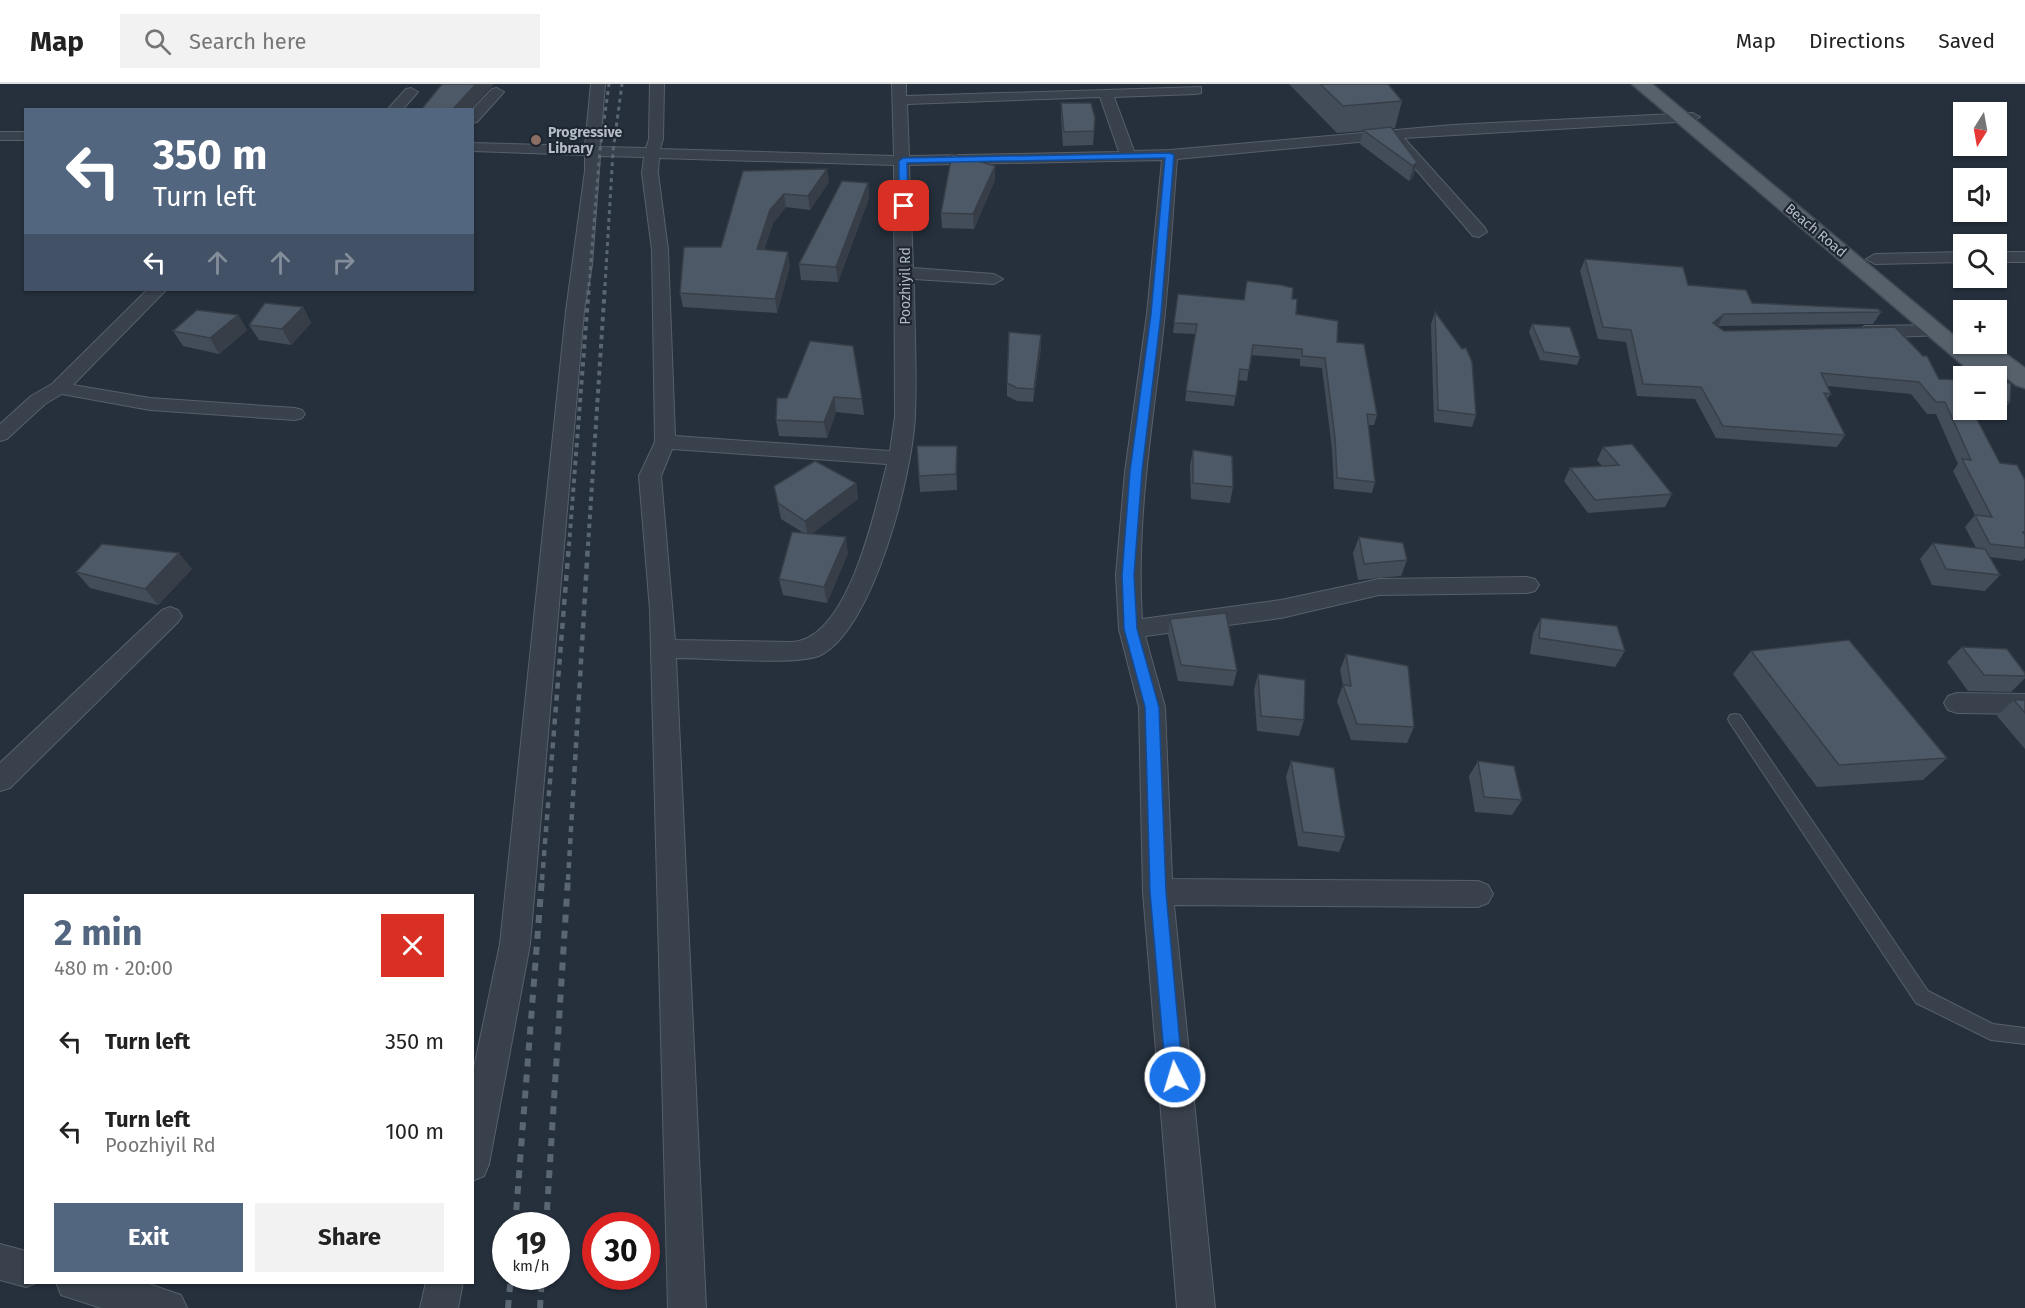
<!DOCTYPE html>
<meta charset="utf-8">
<style>
:root{--surface:#fff;--page:#f2f2f2;--text:#222;--muted:#767676;--line:#e0e0e0;--accent:#536680}
body{margin:0;font-family:"Fira Sans",sans-serif;background:var(--page);color:var(--text);height:100vh;display:flex;flex-direction:column;font-size:22px;white-space:nowrap}
*{box-sizing:border-box;margin:0}
p{font-size:20px;color:var(--muted)}
.icon{flex:none;width:33px;height:33px;fill:none;stroke:currentColor;stroke-width:2;stroke-linecap:round;stroke-linejoin:round}
.map{position:relative;flex:1;overflow:hidden}
.drawer{position:absolute;left:24px;top:810px;width:450px;height:390px;display:flex;flex-direction:column;background:var(--surface);border-radius:0px;box-shadow:0 2px 4px #0004}
.drawer>*{flex:none}
.banner{position:absolute;left:24px;top:24px;width:450px;height:183px;border-radius:0px;box-shadow:0 2px 4px #0004;background:#536680;color:#fff;overflow:hidden}
.needle{width:39px;rotate:191deg}
.tools{position:absolute;left:1953px;top:18px;display:grid;gap:12px}
.tools a{display:grid;place-items:center;width:54px;height:54px;border-radius:0px;background:var(--surface);box-shadow:0 2px 4px #0004;font-size:30px}
.speed{position:absolute;left:492px;top:1128px;display:flex;gap:12px;font-size:30px;font-weight:700;text-align:center}
.speed>*{display:grid;place-content:center;width:78px;height:78px;border-radius:50%;background:var(--surface);box-shadow:0 2px 4px #0004;line-height:1}
.speed small{font-size:15px;font-weight:400}
.speed .limit{border:9px solid #d22;background:#fff;color:#111}
.pin{position:absolute;display:grid;place-items:center;width:51px;height:51px;color:#fff;margin:-26px;border-radius:12px;box-shadow:0 3px 9px #0006}
.me{position:absolute;width:66px;margin:-33px;rotate:355deg;stroke-linejoin:round;filter:drop-shadow(0 0 4px #0008)}
.turn{display:flex;align-items:center;gap:21px;height:126px;padding:0 30px;font-size:27px}
.turn .icon{width:78px;height:78px;stroke-width:2.5}
.turn b{display:block;font-size:42px;line-height:51px}
.lanes{display:flex;align-items:center;height:57px;padding:0 30px;background:#0003;justify-content:center;gap:30px;direction:ltr}
.lanes .off{opacity:.35}
.round{display:grid;place-items:center;flex:none;width:63px;height:63px;border-radius:0px;background:var(--page)}
.overview{display:flex;align-items:center;justify-content:space-between;height:102px;padding:0 30px}
h1{font-size:36px;font-weight:700;line-height:45px;color:var(--accent)}
.primary-button{display:flex;gap:12px;margin-top:auto;padding:12px 30px}
.primary-button a{flex:1;height:69px;border-radius:0px;background:var(--accent);color:#fff;font-size:24px;font-weight:700;line-height:69px;text-align:center}
.primary-button a+a{background:var(--page);color:var(--text)}
ul{padding:0;list-style:none}
li{display:flex;align-items:center;gap:18px;height:90px;padding:0 30px}
li div{flex:1}
li b{display:block;font-size:22px}
li em{font-style:normal}
header{display:flex;align-items:center;gap:36px;box-sizing:border-box;height:84px;padding:0 30px;background:var(--surface);border-bottom:2px solid var(--line)}
header strong{font-size:28px}
nav{display:flex;gap:33px;margin-inline-start:auto;font-size:21px}
.search{width:420px;height:54px;background:var(--page);display:flex;align-items:center;gap:15px;box-sizing:border-box;padding:0 21px;border-radius:0px;color:var(--muted);font-size:22px}
.map>svg:first-child{display:block}
</style>
<header>
<strong>Map</strong>
<div class="search"><svg class="icon" aria-label="search" viewBox="0 0 24 24"><circle cx="10" cy="10" r="6"/><path d="M15 15l6 6"/></svg>Search here</div>
<nav><a>Map</a><a>Directions</a><a>Saved</a></nav>
</header>
<div class="map">
<svg width="2025" height="1224" viewBox="0 0 2025 1224">
<rect width="100%" height="100%" fill="#25303c"/>
<g fill="none" stroke-linecap="round" stroke-linejoin="round">
<defs>
<path id="service" d="M1735,630L1740,631L1928,907L1993,940L2025,944V960L1991,956L1916,919L1730,639L1728,635L1730,631Z"/>
<g id="minor">
<path d="M591,0H605L600,63L646,64L649,55L650,0H664L663,55L660,65L894,72L892,0H906V12L1201,3V9L1196,10L1114,13L1134,67L1170,66L1452,41L1693,29L1700,33L1693,37L1404,54L1485,144L1487,148L1479,153L1473,152L1390,55L1177,75C1172,136 1169,197 1162,257C1151,349 1136,442 1142,535L1281,516L1379,495L1527,493L1535,495L1539,501L1535,507L1527,509L1379,511L1281,534L1145,552L1165,623L1172,795L1478,797L1488,801L1493,810L1488,819L1478,823L1174,821L1215,1224H1177L1143,808L1139,623L1119,545L1116,491L1125,388L1147,230L1162,76L909,81L913,184L994,190L1003,195L994,200L914,195C914,240 917,286 915,331C913,388 874,544 821,571C798,582 707,574 676,574L706,1224H668L650,526L639,392L655,358L652,166L642,89L644,73L600,72L592,181L584,227L530,860L489,1080L484,1092L472,1097V993L500,860L566,227L585,87V71L472,67V59L585,62ZM1100,13L1119,68L909,72L907,20ZM659,74L894,81L895,333L890,367L675,352L668,166L658,89ZM672,365L887,380C875,426 849,555 792,558L675,556L661,392Z"/>
<path d="M411,4L418,8L402,26H387L406,5Z"/>
<path d="M497,4L504,8L477,38L472,39V26L492,5Z"/>
<rect x="0" y="48" width="26" height="8"/>
<path d="M1964,168V178L1875,180L1866,175L1875,170Z"/>
<rect x="1996" y="168" width="29" height="10"/>
<path d="M147,206H166L73,301L150,314L295,324L302,326L305,330L302,334L295,336L150,326L62,310L45,320L7,355L0,357V340L31,312L52,300Z"/>
<path d="M1937,241L1944,243L1946,247L1944,251L1865,254L1856,248L1865,242Z"/>
<path d="M170,523L178,526L182,532L178,538L10,704L0,707V679L162,526Z"/>
<path d="M1957,609L2025,610V630L1957,629L1948,626L1944,619L1948,612Z"/>
<path d="M0,1160L26,1167V1198H38L26,1203L0,1196Z"/>
<path d="M56,1198H143L181,1211L187,1224H101L61,1211Z"/>
<path d="M426,1198H463L458,1224H420Z"/>
</g>
<path id="primary" d="M1632,0H1652L1964,260H1992L2025,284V304L2016,301L2003,291L1996,298V292H1976Z"/>
</defs>
<!-- service casing -->
<use href="#service" stroke="#575f6a" stroke-width="2"/>
<!-- minor casing -->
<use href="#minor" stroke="#575f6a" stroke-width="2"/>
<!-- primary casing -->
<use href="#primary" stroke="#424b55" stroke-width="3"/>
<!-- service -->
<use href="#service" fill="#39414c" fill-rule="evenodd"/>
<!-- minor -->
<use href="#minor" fill="#39414c" fill-rule="evenodd"/>
<!-- primary -->
<use href="#primary" fill="#57616c" fill-rule="evenodd"/>
<!-- rail-far3 -->
<g stroke="#5b6673" stroke-width="3" stroke-dasharray="4 4" stroke-linecap="butt">
<path d="M589,202L600,66L609,0"/>
<path d="M605,202L613,67L622,0"/>
</g>
<!-- rail-far2 -->
<g stroke="#5b6673" stroke-width="4" stroke-dasharray="4.5 4.5" stroke-linecap="butt">
<path d="M569,462L589,201"/>
<path d="M588,462L605,201"/>
</g>
<!-- rail-far1 -->
<g stroke="#5b6673" stroke-width="4.5" stroke-dasharray="6 6" stroke-linecap="butt">
<path d="M542,796L569,460"/>
<path d="M568,796L588,460"/>
</g>
<!-- rail -->
<g stroke="#5b6673" stroke-width="6" stroke-dasharray="8 8" stroke-linecap="butt">
<path d="M515,1142L542,794"/>
<path d="M546,1142L568,794"/>
<path d="M508,1224L511,1192"/>
<path d="M540,1224L542,1192"/>
</g>
</g>
<!-- wall -->
<g fill="#434d59">
<path d="M1289,0H1388L1402,17L1395,44H1392L1417,78L1413,93L1409,97L1360,60L1363,47L1337,49Z"/>
<path d="M1061,19L1095,34L1093,61L1063,62L1061,33Z"/>
<path d="M743,87L829,98L810,126L786,123L773,139L764,166L790,182L777,229L683,223L680,209L721,163Z"/>
<path d="M995,96L974,145L942,144L941,129Z"/>
<path d="M868,99L869,114L838,198L801,196L799,180Z"/>
<path d="M1585,175L1688,201L1752,219L1881,228L1873,240L1718,242L1724,247L1939,295L1964,326H1996V298L2010,318L2001,330H1974L2000,379L2025,396V474L2022,477L1990,473L2000,491L1985,507L1932,501L1920,475L1933,459L1976,464L1965,443L1975,431L1953,387L1958,380L1936,330H1927L1911,310L1827,302L1831,310L1827,315L1845,351L1837,363L1716,354L1695,315L1637,312L1626,258L1598,255L1580,187Z"/>
<path d="M1178,210L1244,216L1292,215L1296,230L1337,258L1377,331L1374,341H1368L1375,398L1372,409L1334,405L1332,365L1322,284L1300,282V275L1251,271L1247,297L1238,296L1234,322L1185,317L1195,250L1173,249Z"/>
<path d="M303,223L311,239L291,261L259,256L249,241Z"/>
<path d="M1435,228L1476,331L1472,343L1434,338L1431,240Z"/>
<path d="M238,231L247,246L219,270L183,262L173,247Z"/>
<path d="M1532,240L1580,273L1577,281L1540,276L1529,248Z"/>
<path d="M810,257L862,315L864,331L836,328L827,354L779,352L776,336L787,314Z"/>
<path d="M1041,264L1033,318L1017,317L1007,312V299Z"/>
<path d="M917,362L957,378V406L920,408Z"/>
<path d="M1603,363L1672,410L1665,423L1588,429L1564,397L1570,384L1602,382L1597,376Z"/>
<path d="M1193,366L1233,403L1230,419L1191,415L1190,382Z"/>
<path d="M856,399L858,415L812,449L848,469L827,519L783,511L779,495L802,448L781,435L774,402Z"/>
<path d="M1359,453L1407,476L1401,492L1358,496L1353,469Z"/>
<path d="M192,485L158,521L90,504L76,488Z"/>
<path d="M1541,534L1625,567L1615,583L1530,570L1533,550Z"/>
<path d="M1170,535L1237,587L1233,602L1178,597L1168,551Z"/>
<path d="M1962,563L2025,589V594L2011,608L1968,607L1947,578Z"/>
<path d="M1751,567L1947,674L1923,696L1817,703L1733,590Z"/>
<path d="M1346,570L1414,643L1407,659L1351,656L1337,617L1343,601L1340,586Z"/>
<path d="M1258,590L1304,636L1299,652L1257,647L1254,606Z"/>
<path d="M2014,616H2025V665L1997,632Z"/>
<path d="M1291,677L1345,753L1339,768L1298,762L1286,693Z"/>
<path d="M1478,677L1522,716L1512,731L1475,728L1469,692Z"/>
</g>
<!-- shaded-wall -->
<g fill="#373e48">
<path d="M476,0H493V1L470,26H452Z"/>
<path d="M1417,78L1413,93L1409,97L1413,82Z"/>
<path d="M995,82V96L974,145L973,130Z"/>
<path d="M827,85L829,98L810,126L808,112Z"/>
<path d="M868,99L869,114L838,198L836,183Z"/>
<path d="M784,110L786,123L773,139L759,179L757,165L770,126Z"/>
<path d="M788,168L790,182L777,229L775,215Z"/>
<path d="M303,223L311,239L291,261L282,245Z"/>
<path d="M1724,230L1718,242L1713,239Z"/>
<path d="M238,231L247,246L219,270L210,254Z"/>
<path d="M1041,251V264L1033,318L1034,305Z"/>
<path d="M834,313L836,328L827,354L824,338Z"/>
<path d="M957,362V406L956,390Z"/>
<path d="M856,399L858,415L808,453L805,437Z"/>
<path d="M846,453L848,469L827,519L824,503Z"/>
<path d="M179,469L192,485L158,521L145,505Z"/>
</g>
<!-- building -->
<g fill="#4e5967" stroke="#373e48" stroke-width="1.5">
<path d="M442,0H476L452,26H421Z"/>
<path d="M1320,0H1388L1402,17L1343,22Z"/>
<path d="M1061,19H1091L1095,34L1094,47L1064,48Z"/>
<path d="M1391,43L1417,78L1413,82L1363,46Z"/>
<path d="M952,70L995,82L973,130L941,129Z"/>
<path d="M827,85L808,112L784,110L770,126L757,165L788,168L775,215L680,209L684,163H721L743,87Z"/>
<path d="M842,97L868,99L836,183L799,180Z"/>
<path d="M1585,175L1683,183L1688,201L1746,206L1752,219L1878,225L1881,228L1724,230L1713,239L1724,247L1895,243L1923,272H1927L1939,295L1964,296V326H1972L2000,379L2017,381L2025,396V448H2023L2025,451V464L1990,460L1975,431L1992,433L1962,375L1971,376L1945,318H1936L1919,298L1821,289L1831,310L1824,309L1845,351L1723,342L1701,303L1643,300L1631,246L1603,243Z"/>
<path d="M1247,197L1281,201L1293,204L1292,215H1297L1296,230L1338,237L1337,258L1364,260L1377,331L1367,330L1375,398L1337,394L1335,354L1325,274L1302,272V265L1253,261L1249,286L1240,285L1236,312L1186,307L1197,240L1174,239L1178,210L1244,216Z"/>
<path d="M265,219L303,223L282,245L249,241Z"/>
<path d="M197,226L238,231L210,254L173,247Z"/>
<path d="M1435,228L1462,265L1466,264L1472,278L1476,331L1438,326Z"/>
<path d="M1532,240L1570,243L1580,273L1544,268Z"/>
<path d="M1009,248L1041,251L1034,305L1017,304L1007,299Z"/>
<path d="M810,257L853,262L862,315L834,313L824,338L776,336L777,314H787Z"/>
<path d="M1996,298L2011,299L2010,318H1996Z"/>
<path d="M1632,360L1672,410L1595,416L1570,384L1619,381L1603,363Z"/>
<path d="M917,362H957L956,390L919,392Z"/>
<path d="M1193,366L1232,372L1233,403L1193,399Z"/>
<path d="M815,377L856,399L805,437L778,419L774,402Z"/>
<path d="M792,448L846,453L824,503L779,495Z"/>
<path d="M1359,453L1403,459L1407,476L1364,480Z"/>
<path d="M1933,459L1985,465L2000,491L1946,485Z"/>
<path d="M102,460L179,469L145,505L76,488Z"/>
<path d="M1226,529L1237,587L1181,581L1170,535Z"/>
<path d="M1541,534L1617,542L1625,567L1539,554Z"/>
<path d="M1849,556L1947,674L1839,681L1751,567Z"/>
<path d="M1962,563L2007,565L2025,589V592L1984,591Z"/>
<path d="M1346,570L1408,582L1414,643L1357,640L1343,601L1351,602Z"/>
<path d="M1258,590L1305,596L1304,636L1261,632Z"/>
<path d="M2014,616H2025V629Z"/>
<path d="M1291,677L1334,684L1345,753L1303,748Z"/>
<path d="M1478,677L1514,682L1522,716L1484,713Z"/>
</g>
<!-- route -->
<path fill="#1a73e8" stroke="#114b97" stroke-width="1.5" d="M1170,69L1174,71L1161,230L1142,387L1134,491L1137,545L1159,623L1166,808L1183,993L1181,999L1175,1001L1168,999L1166,993L1150,808L1145,623L1124,545L1122,491L1130,387L1151,230L1165,74L907,79L908,122L904,124L899,122V77L903,74Z"/>
<!-- markers -->
<circle fill="#8d6e63" stroke="#1e2731" stroke-width="2" cx="536" cy="56" r="6"/>
<g text-anchor="middle" stroke-width="4.5" stroke-linejoin="round" paint-order="stroke">
<!-- far-poi labels -->
<g font-size="14" font-weight="bold" fill="#b4bcc7" stroke="#1e2731" text-anchor="start">
<text x="548" y="53">Progressive<tspan x="548" dy="16">Library</tspan></text>
</g>
<!-- far-street labels -->
<g font-size="14" fill="#b4bcc7" stroke="#1e2731">
<text transform="translate(1816 146) rotate(40)" y="5">Beach Road</text>
<text transform="translate(905 202) rotate(-90)" y="5">Poozhiyil Rd</text>
</g>
</g>
</svg>
<div class="tools">
<a><svg class="needle" viewBox="-14 -14 28 28"><path d="M0-13l5 13h-10z" fill="#e53935"/><path d="M0 13l5-13h-10z" fill="#767676"/></svg></a>
<a><svg class="icon" aria-label="sound" viewBox="0 0 24 24"><path d="M4 9h4l5-4v14l-5-4H4zM17 9q2 3 0 6"/></svg></a>
<a><svg class="icon" aria-label="search" viewBox="0 0 24 24"><circle cx="10" cy="10" r="6"/><path d="M15 15l6 6"/></svg></a>
<a>+</a>
<a>−</a>
</div>
<div class="speed"><div>19<small>km/h</small></div><div class="limit">30</div></div>
<div class="pin" style="left:904px;top:122px;background:#d93025"><svg class="icon" aria-label="arrive" viewBox="0 0 24 24"><path d="M6 21V4h12l-3 4 3 4H6"/></svg></div>
<svg class="me" style="left:1175px;top:993px" viewBox="-20 -20 40 40"><circle r="17" fill="#1a73e8" stroke="#fff" stroke-width="3"/><path d="M0-11L8 9 0 5-8 9z" fill="#fff"/></svg>
<div class="banner">
<div class="turn"><svg class="icon" aria-label="left" viewBox="0 0 24 24"><path d="M17 20v-9H6M10 6l-5 5 5 5"/></svg><div><b>350 m</b>Turn left</div></div>
<div class="lanes"><svg class="icon" aria-label="left" viewBox="0 0 24 24"><path d="M17 20v-9H6M10 6l-5 5 5 5"/></svg><svg class="icon off" aria-label="ahead" viewBox="0 0 24 24"><path d="M12 20V5M6 11l6-6 6 6"/></svg><svg class="icon off" aria-label="ahead" viewBox="0 0 24 24"><path d="M12 20V5M6 11l6-6 6 6"/></svg><svg class="icon off" aria-label="right" viewBox="0 0 24 24"><path d="M7 20v-9h11M14 6l5 5-5 5"/></svg></div>
</div>
<section class="drawer">
<div class="overview"><div><h1>2 min</h1><p>480 m · 20:00</p></div><a class="round" style="background:#d93025;color:#fff"><svg class="icon" aria-label="close" viewBox="0 0 24 24"><path d="M6 6l12 12M18 6L6 18"/></svg></a></div>
<ul>
<li><svg class="icon" aria-label="left" viewBox="0 0 24 24"><path d="M17 20v-9H6M10 6l-5 5 5 5"/></svg><div><b>Turn left</b></div><em>350 m</em></li>
<li><svg class="icon" aria-label="left" viewBox="0 0 24 24"><path d="M17 20v-9H6M10 6l-5 5 5 5"/></svg><div><b>Turn left</b><p>Poozhiyil Rd</p></div><em>100 m</em></li>
</ul>
<div class="primary-button"><a>Exit</a><a>Share</a></div>
</section>
</div>
